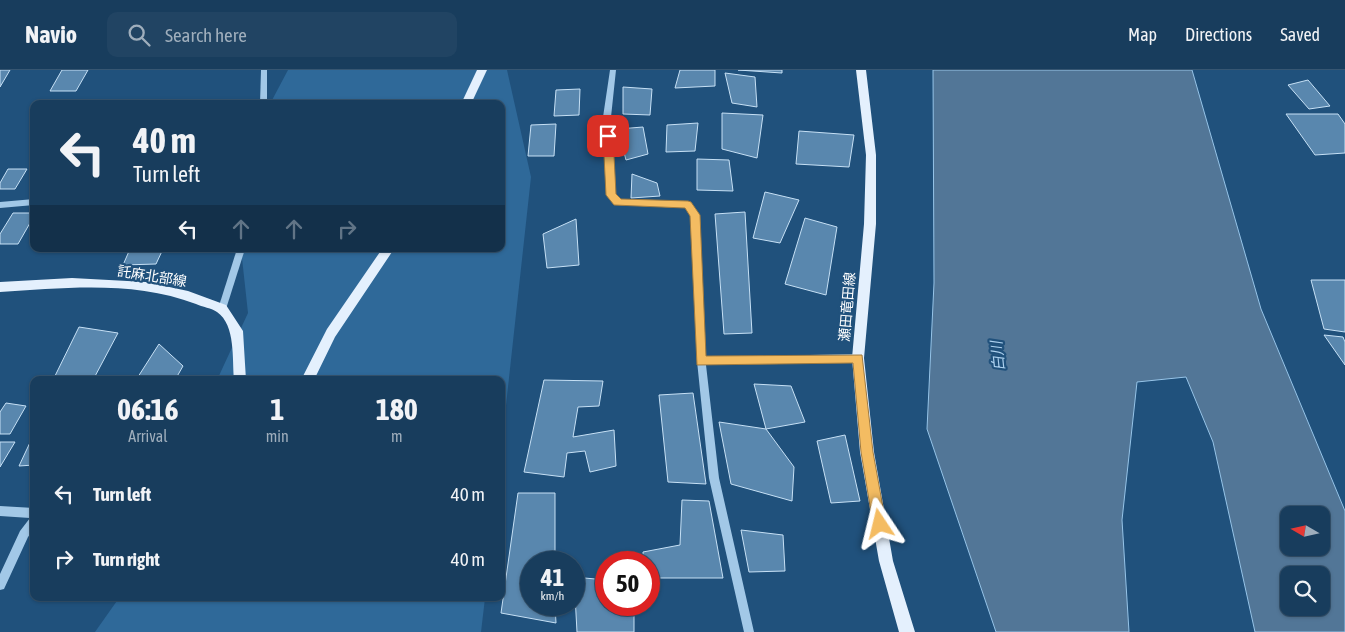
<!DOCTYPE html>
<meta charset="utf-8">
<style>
:root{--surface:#183d5d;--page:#214463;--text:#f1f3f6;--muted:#9faebc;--line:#365672}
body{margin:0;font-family:"Asap Condensed","Noto Sans JP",sans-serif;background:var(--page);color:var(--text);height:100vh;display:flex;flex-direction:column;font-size:19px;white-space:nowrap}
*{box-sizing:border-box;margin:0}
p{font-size:16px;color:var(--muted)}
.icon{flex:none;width:28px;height:28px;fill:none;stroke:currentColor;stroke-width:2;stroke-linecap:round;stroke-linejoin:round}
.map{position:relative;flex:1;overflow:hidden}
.drawer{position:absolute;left:30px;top:306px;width:475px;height:225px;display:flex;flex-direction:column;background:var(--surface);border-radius:10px;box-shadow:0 1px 4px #0004,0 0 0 1px var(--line)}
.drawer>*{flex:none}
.guide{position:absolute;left:30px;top:30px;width:475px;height:152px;border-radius:10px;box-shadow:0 1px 4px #0004,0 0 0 1px var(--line);background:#183d5d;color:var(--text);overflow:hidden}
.needle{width:32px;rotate:279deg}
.controls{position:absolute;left:1280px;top:436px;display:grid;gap:10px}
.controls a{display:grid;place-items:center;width:50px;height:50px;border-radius:10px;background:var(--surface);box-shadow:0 1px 4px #0004,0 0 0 1px var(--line);font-size:25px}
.speed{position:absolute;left:520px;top:481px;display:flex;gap:10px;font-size:25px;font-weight:700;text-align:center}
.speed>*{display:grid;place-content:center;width:65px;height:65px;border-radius:50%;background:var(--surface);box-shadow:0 1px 4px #0004,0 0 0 1px var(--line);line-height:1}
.speed small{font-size:12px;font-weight:400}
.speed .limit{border:8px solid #d22;background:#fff;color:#111}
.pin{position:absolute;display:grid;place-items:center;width:42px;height:42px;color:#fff;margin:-21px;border-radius:10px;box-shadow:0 2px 8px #0006}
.me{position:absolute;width:55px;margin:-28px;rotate:350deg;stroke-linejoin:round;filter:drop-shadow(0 0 4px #0008)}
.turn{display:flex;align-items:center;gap:18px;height:105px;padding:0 20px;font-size:22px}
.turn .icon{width:65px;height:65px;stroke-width:2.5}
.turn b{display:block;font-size:35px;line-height:42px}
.lanes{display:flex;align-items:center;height:48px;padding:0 20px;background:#0003;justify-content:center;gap:25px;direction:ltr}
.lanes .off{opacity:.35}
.eta{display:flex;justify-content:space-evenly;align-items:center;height:85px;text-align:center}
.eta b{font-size:30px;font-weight:700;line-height:35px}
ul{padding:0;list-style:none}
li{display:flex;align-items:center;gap:15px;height:65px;padding:0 20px}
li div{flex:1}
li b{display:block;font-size:19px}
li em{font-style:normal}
header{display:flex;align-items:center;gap:30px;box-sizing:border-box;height:70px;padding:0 25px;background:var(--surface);border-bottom:1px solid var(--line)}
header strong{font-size:24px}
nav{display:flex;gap:28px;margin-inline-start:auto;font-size:18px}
.search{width:350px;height:45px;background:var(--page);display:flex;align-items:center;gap:12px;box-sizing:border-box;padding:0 18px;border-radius:10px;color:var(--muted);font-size:19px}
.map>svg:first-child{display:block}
</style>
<header>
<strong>Navio</strong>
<div class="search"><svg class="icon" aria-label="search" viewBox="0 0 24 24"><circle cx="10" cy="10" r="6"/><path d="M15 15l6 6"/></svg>Search here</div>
<nav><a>Map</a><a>Directions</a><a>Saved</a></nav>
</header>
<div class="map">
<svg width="1345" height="562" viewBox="0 0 1345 562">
<rect width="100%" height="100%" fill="#20517c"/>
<!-- green -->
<g fill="#2f6999">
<path d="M288,0H507L531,107L501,381V310H217L248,243L241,179H501V34H270Z"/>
<path d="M119,528H485L481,562H95Z"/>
</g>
<!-- water -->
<path fill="#527697" stroke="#96c4e8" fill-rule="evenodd" d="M933,0H1192L1261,239L1345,441V562H1255L1213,372L1186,307L1137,312L1122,450L1129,562H996L927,359L934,213ZM1289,445H1321V478H1289ZM1289,505H1321V538H1289Z"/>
<!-- building -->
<g fill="#5987ae" stroke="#c6e0f5">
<path d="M0,0H10L0,17Z"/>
<path d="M62,0H88L76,21H50Z"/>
<path d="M680,0H715V16L675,18Z"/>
<path d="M738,0H782V3Z"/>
<path d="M725,3L755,7L757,37L732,33Z"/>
<path d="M1308,10L1330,36L1309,39L1288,15Z"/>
<path d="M623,17L652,19L650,45L623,44Z"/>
<path d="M580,19L579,45L554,46L556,20Z"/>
<path d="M722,43L763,45L757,88L722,79Z"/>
<path d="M1286,44H1338L1345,54V83L1315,85Z"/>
<path d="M698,53L695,81L666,82L667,55Z"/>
<path d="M556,54L554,86H528L531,55Z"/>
<path d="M643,57L648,84L626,90L618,59Z"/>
<path d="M799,61L854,65L849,97L796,94Z"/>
<path d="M697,89L729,90L733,121L697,120Z"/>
<path d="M8,99H27L15,119H0V113Z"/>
<path d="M632,104L657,113L660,126L631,128Z"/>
<path d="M765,122L799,130L780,173L753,168Z"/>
<path d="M745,142L752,263L724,264L715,144Z"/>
<path d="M13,143H34V146L18,174H0V164Z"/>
<path d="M805,148L837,157L826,225L785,214Z"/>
<path d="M576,149L579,195L547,198L543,164Z"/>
<path d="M130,179H163L156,194L123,195Z"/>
<path d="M1311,210H1345V262L1324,259Z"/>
<path d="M79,257L118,263L93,310H53Z"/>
<path d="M1324,265L1343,267L1345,272V295Z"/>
<path d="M159,274L183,296L175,310H136Z"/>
<path d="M544,310L603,311L599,336L578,337L573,367L614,360L616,396L590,402L585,381L567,383L564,407L524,402Z"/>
<path d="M754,314L791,316L805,352L766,359Z"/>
<path d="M693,323L706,414L668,412L659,325Z"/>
<path d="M6,333L26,336L10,364H0V342Z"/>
<path d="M719,352L766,359L794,397L792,431L731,414Z"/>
<path d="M34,364V395L19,396Z"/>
<path d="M845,365L860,431L831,433L817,371Z"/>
<path d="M0,372H15L0,397Z"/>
<path d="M518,423H555V492H531V535H555L556,553L501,543Z"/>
<path d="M682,430L709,431L723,508H649V492H643V482L680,475Z"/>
<path d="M741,460L783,465L785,501L749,502Z"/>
<path d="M574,507L606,510V535H634V562H577Z"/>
</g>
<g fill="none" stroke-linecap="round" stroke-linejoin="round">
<!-- minor -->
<g fill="#a2c8e7" fill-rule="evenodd">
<path d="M261,0H267V34H260Z"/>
<path d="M610,0H616L611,47L615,124L620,129L688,132L691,133L699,145L705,287L858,284L861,285L862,288L861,291L858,292L706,295L719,408L754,562H744L709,408L697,291L691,145L686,138L618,135L608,127L603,47Z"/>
<path d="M34,129V135L0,138V132Z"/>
<path d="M237,179H245L226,239L225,241H219L218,239Z"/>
<path d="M0,436L34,438V459L28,467L4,519L0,520V504L20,461L30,448L0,446Z"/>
</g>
<!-- major -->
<g fill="#e4f0fd" fill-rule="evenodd">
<path d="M477,0H487L471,34H461Z"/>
<path d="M856,0H866L876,85V154L864,288L874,382L893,491L915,562H899L879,491L860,382L852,288L864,154L866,85Z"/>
<path d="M382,179H394L335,267L314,310H301L327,259Z"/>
<path d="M72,208L146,212L188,221L226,235L243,261L246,310H234C232,290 236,255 217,242C212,238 202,237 196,234C134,210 64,218 0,222V212Z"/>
</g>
</g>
<!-- route -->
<path fill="#f4bc62" stroke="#9f7a40" d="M608,63L613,66L616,124L621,129L688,131L691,132L700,145L706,286L862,285L873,382L886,454L884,459L880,461L875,459L873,454L861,382L853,293L697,295L690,146L685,138L614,135L606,125L603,66Z"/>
<g text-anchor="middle" stroke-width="4.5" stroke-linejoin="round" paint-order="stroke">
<!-- street labels -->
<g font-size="14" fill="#fff" stroke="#20517c">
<text transform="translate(152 206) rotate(9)" y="5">託麻北部線</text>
<text transform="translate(847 237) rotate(-85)" y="5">瀬田竜田線</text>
</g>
<!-- water labels -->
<g font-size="15" font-style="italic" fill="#add1ef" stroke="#20517c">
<text transform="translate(998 286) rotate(-96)" y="5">白川</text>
</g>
</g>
</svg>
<div class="controls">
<a><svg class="needle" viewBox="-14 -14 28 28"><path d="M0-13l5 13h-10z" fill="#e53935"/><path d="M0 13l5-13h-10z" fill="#9faebc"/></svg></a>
<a><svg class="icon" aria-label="search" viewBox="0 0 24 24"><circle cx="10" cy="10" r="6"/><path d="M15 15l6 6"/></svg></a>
</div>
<div class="speed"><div>41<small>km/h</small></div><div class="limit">50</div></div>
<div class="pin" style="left:608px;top:66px;background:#d93025"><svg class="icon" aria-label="arrive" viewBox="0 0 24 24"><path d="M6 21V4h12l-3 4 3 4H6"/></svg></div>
<svg class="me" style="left:880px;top:454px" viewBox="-20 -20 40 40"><path d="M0-17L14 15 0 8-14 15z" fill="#f4bc62" stroke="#fff" stroke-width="4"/></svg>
<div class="guide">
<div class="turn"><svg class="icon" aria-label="left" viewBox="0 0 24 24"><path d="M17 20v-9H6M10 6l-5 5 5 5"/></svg><div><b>40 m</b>Turn left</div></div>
<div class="lanes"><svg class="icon" aria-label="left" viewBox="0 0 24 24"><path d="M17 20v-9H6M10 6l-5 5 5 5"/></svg><svg class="icon off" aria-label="ahead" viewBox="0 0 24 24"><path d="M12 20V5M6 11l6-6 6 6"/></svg><svg class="icon off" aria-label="ahead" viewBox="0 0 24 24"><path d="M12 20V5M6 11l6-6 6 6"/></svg><svg class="icon off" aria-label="right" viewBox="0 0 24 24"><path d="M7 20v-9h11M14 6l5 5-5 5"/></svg></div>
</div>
<section class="drawer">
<div class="eta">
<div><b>06:16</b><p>Arrival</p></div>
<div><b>1</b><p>min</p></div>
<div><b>180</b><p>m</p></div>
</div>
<ul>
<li><svg class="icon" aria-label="left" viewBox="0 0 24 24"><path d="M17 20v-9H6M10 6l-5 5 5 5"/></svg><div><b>Turn left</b></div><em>40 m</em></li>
<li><svg class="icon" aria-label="right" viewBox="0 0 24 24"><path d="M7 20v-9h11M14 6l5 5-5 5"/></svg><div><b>Turn right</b></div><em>40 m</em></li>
</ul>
</section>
</div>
